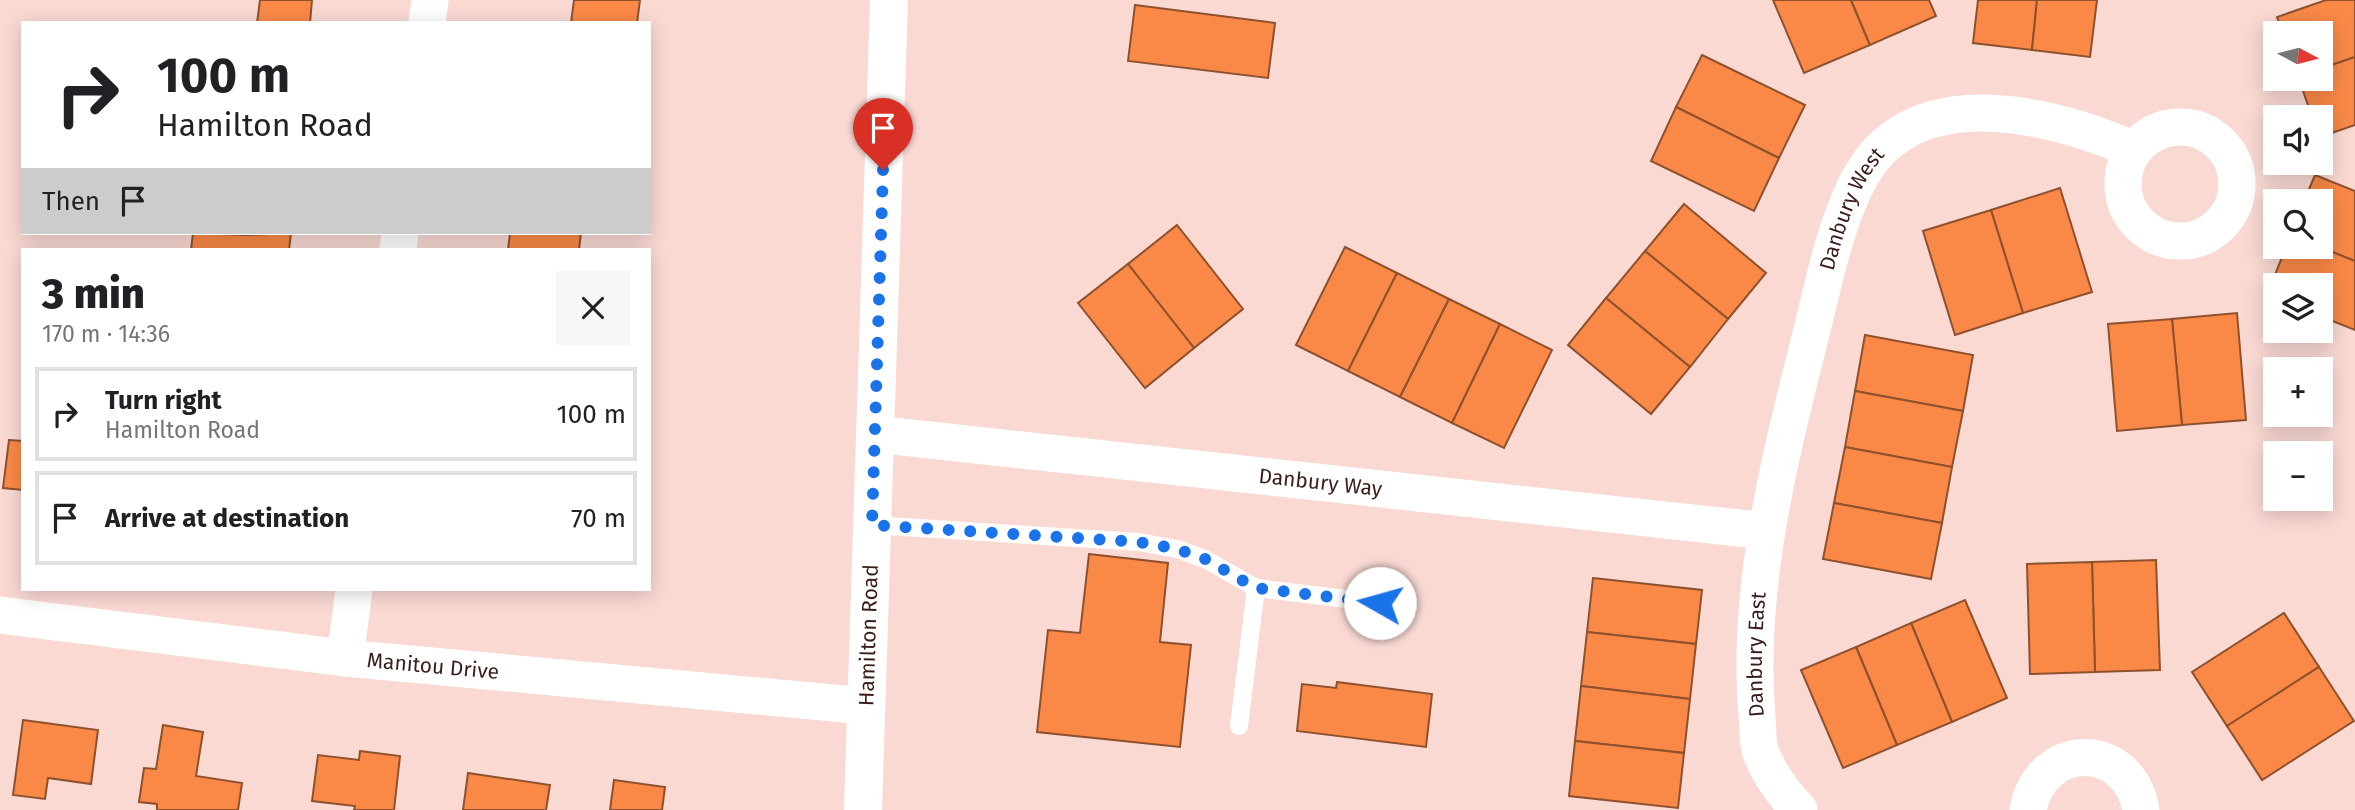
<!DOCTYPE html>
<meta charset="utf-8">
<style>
:root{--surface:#fff;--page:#f6f6f6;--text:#202124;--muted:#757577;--line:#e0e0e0}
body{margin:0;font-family:"Fira Sans",sans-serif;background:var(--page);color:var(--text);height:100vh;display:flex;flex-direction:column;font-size:26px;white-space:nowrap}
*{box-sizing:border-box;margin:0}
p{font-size:23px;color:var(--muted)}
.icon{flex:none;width:38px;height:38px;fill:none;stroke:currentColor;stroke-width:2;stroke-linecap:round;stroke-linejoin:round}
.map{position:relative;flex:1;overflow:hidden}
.sheet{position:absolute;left:21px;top:248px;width:630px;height:343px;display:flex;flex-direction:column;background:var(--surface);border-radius:0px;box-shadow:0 4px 18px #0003}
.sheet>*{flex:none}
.banner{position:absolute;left:21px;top:21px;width:630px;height:214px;border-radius:0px;box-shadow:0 4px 18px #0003;background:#fff;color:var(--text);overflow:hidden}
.needle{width:46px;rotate:97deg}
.fabs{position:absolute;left:2263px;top:21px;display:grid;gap:14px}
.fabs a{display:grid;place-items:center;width:70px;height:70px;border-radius:0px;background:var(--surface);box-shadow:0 4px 18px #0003;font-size:35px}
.pin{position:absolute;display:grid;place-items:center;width:60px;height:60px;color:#fff;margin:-72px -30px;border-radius:50% 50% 50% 0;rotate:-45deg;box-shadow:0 0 7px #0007}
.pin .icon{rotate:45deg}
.me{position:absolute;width:77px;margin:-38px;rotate:277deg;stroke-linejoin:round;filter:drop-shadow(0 0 5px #0008)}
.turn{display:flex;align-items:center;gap:24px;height:147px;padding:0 21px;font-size:32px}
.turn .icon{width:91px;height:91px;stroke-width:2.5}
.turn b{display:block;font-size:49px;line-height:60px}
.then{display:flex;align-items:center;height:66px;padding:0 21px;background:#0003;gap:14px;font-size:26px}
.round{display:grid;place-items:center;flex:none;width:74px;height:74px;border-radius:0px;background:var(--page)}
.headline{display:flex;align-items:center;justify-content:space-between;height:119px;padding:0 21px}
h1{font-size:42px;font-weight:800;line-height:52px}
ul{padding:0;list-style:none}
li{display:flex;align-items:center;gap:21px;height:94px;margin:0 14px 10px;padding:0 7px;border:4px solid var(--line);border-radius:0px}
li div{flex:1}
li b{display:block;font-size:26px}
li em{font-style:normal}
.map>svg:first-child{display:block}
</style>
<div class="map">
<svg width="2355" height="810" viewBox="0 0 2355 810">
<rect width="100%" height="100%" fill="#fad9d3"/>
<!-- building -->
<g fill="#fa8947" stroke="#8e512e" stroke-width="2">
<path d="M260,0H312L310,23H257Z"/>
<path d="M574,0H640L637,23H571Z"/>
<path d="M1773,0H1851L1870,45L1804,73Z"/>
<path d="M1851,0H1929L1936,16L1870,45Z"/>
<path d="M1978,0H2037L2032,50L1973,43Z"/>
<path d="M2037,0H2097L2090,57L2032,50Z"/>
<path d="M2326,0H2355V57L2320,69V33H2283L2277,17Z"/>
<path d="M1135,5L1275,23L1268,78L1128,61Z"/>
<path d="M1702,55L1805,105L1779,158L1676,107Z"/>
<path d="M2355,57V125L2320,137V117H2312L2299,79H2320V69Z"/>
<path d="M1676,107L1779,158L1754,211L1651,161Z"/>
<path d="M2315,175L2355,191V261L2320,247V201H2304Z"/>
<path d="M2060,188L2092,292L2023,313L1991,210Z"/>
<path d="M1684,204L1766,273L1728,319L1645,251Z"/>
<path d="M1991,210L2023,313L1955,335L1923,231Z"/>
<path d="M1177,225L1243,309L1194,348L1128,264Z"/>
<path d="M193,233L247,235L291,233L289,250H191Z"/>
<path d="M510,233H581L579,250H508Z"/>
<path d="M1345,247L1397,273L1348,371L1296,345Z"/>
<path d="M2286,247H2320L2355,261V330L2320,316V285H2275V298L2267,295Z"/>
<path d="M1645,251L1728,319L1690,367L1606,298Z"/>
<path d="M1128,264L1194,348L1145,388L1078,303Z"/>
<path d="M1397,273L1449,299L1400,397L1348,371Z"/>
<path d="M1606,298L1690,367L1651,414L1568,345Z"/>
<path d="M1449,299L1500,324L1452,423L1400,397Z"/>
<path d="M2237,313L2246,420L2182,425L2172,319Z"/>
<path d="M2172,319L2182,425L2117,431L2108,324Z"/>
<path d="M1500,324L1552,350L1504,448L1452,423Z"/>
<path d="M1865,335L1973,355L1963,411L1855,391Z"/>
<path d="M1855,391L1963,411L1952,467L1845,447Z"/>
<path d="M9,440L23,441V490L3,488Z"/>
<path d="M1845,447L1952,467L1942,523L1834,503Z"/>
<path d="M1834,503L1942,523L1931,579L1823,559Z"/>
<path d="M1089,554L1168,563L1160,642L1191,645L1180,747L1037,732L1048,630L1080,633Z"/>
<path d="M2156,560L2160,670L2095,672L2092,562Z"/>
<path d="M2092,562L2095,672L2030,674L2027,564Z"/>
<path d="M1593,578L1702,590L1696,644L1587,632Z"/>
<path d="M1965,600L2007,698L1952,722L1911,623Z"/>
<path d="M2284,613L2319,667L2227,726L2192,672Z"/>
<path d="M1911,623L1952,722L1897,745L1856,647Z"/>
<path d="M1587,632L1696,644L1690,699L1581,686Z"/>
<path d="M1856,647L1897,745L1843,768L1801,670Z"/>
<path d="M2319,667L2354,721L2262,780L2227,726Z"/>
<path d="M1337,682L1432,694L1426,747L1297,731L1302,684L1336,688Z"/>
<path d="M1581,686L1690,699L1684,753L1575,741Z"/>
<path d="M23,720L98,730L91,784L48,778L45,799L13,795Z"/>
<path d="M163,725L203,732L196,776L242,783L238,810H157V804L139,802L144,768L156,769Z"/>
<path d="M1575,741L1684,753L1678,808L1569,796Z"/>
<path d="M360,751L400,756L394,810H354L355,806L312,801L318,755L359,760Z"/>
<path d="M468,773L550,785L546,810H463Z"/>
<path d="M614,780L665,787L662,810H610Z"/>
</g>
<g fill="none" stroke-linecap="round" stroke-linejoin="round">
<!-- service -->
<g stroke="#fff" stroke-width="18">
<path d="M872,525L1139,542L1177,549L1205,559L1256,588L1380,603"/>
<path d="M1239,726L1256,588"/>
</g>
<!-- minor -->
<g stroke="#fff" stroke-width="37">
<path d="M427,23L430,0"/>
<circle cx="2180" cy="184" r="57"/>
<path d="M398,250L400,233"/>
<path id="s1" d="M875,434L1767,531"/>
<path id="s2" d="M0,615L345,658L866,706"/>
<path d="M345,658L354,590"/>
<path id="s3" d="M1799,810C1784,794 1769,774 1761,753C1757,742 1758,727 1757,716C1746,588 1780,457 1811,334C1823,286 1833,233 1855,187C1863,171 1876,152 1890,141C1955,89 2066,120 2134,150"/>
<path d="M2028,810C2041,740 2129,740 2141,810"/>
</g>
<!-- tertiary -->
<path stroke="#fff" stroke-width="38" id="s4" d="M863,810L889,0"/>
</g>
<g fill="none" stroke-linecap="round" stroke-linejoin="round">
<!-- route -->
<path stroke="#1a73e8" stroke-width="12" stroke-dasharray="0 21.6" d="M883,170L872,525L1139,542L1177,549L1205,559L1256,588L1380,603"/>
</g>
<g text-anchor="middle" stroke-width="6" stroke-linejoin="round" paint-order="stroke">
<!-- street labels -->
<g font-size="21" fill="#3a1d19" stroke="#fad9d3">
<text dy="7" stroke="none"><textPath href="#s3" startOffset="626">Danbury West</textPath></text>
<text dy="7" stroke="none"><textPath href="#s1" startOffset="448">Danbury Way</textPath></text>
<text dy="7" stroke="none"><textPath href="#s4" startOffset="175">Hamilton Road</textPath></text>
<text dy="7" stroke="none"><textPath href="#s3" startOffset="168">Danbury East</textPath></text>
<text dy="7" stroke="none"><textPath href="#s2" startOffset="436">Manitou Drive</textPath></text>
</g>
</g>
</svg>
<div class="fabs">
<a><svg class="needle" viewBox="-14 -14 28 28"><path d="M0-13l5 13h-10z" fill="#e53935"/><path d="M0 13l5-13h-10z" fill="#757577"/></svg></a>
<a><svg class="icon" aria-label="sound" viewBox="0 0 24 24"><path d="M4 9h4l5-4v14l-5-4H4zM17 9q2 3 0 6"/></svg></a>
<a><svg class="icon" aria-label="search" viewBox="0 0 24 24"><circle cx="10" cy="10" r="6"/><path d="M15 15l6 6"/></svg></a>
<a><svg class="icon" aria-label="layers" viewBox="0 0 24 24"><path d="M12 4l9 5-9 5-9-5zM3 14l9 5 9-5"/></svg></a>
<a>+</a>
<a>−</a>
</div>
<div class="pin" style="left:883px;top:170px;background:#d93025"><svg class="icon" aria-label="arrive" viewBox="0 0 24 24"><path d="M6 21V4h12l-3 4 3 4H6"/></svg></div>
<svg class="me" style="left:1380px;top:603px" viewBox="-20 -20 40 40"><circle r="19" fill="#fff"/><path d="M0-13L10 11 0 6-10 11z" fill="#1a73e8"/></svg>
<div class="banner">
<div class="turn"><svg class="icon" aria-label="right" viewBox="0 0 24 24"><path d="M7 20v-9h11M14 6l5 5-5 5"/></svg><div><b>100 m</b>Hamilton Road</div></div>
<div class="then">Then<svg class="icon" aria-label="arrive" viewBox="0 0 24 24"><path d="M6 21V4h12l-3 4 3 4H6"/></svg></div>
</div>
<section class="sheet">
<div class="headline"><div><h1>3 min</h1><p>170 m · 14:36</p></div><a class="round"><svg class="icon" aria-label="close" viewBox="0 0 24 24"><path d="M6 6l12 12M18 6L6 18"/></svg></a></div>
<ul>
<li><svg class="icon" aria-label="right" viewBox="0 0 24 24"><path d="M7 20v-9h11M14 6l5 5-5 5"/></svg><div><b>Turn right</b><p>Hamilton Road</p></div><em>100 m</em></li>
<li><svg class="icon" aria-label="arrive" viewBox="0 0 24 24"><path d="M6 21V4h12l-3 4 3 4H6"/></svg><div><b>Arrive at destination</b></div><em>70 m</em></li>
</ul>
</section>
</div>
